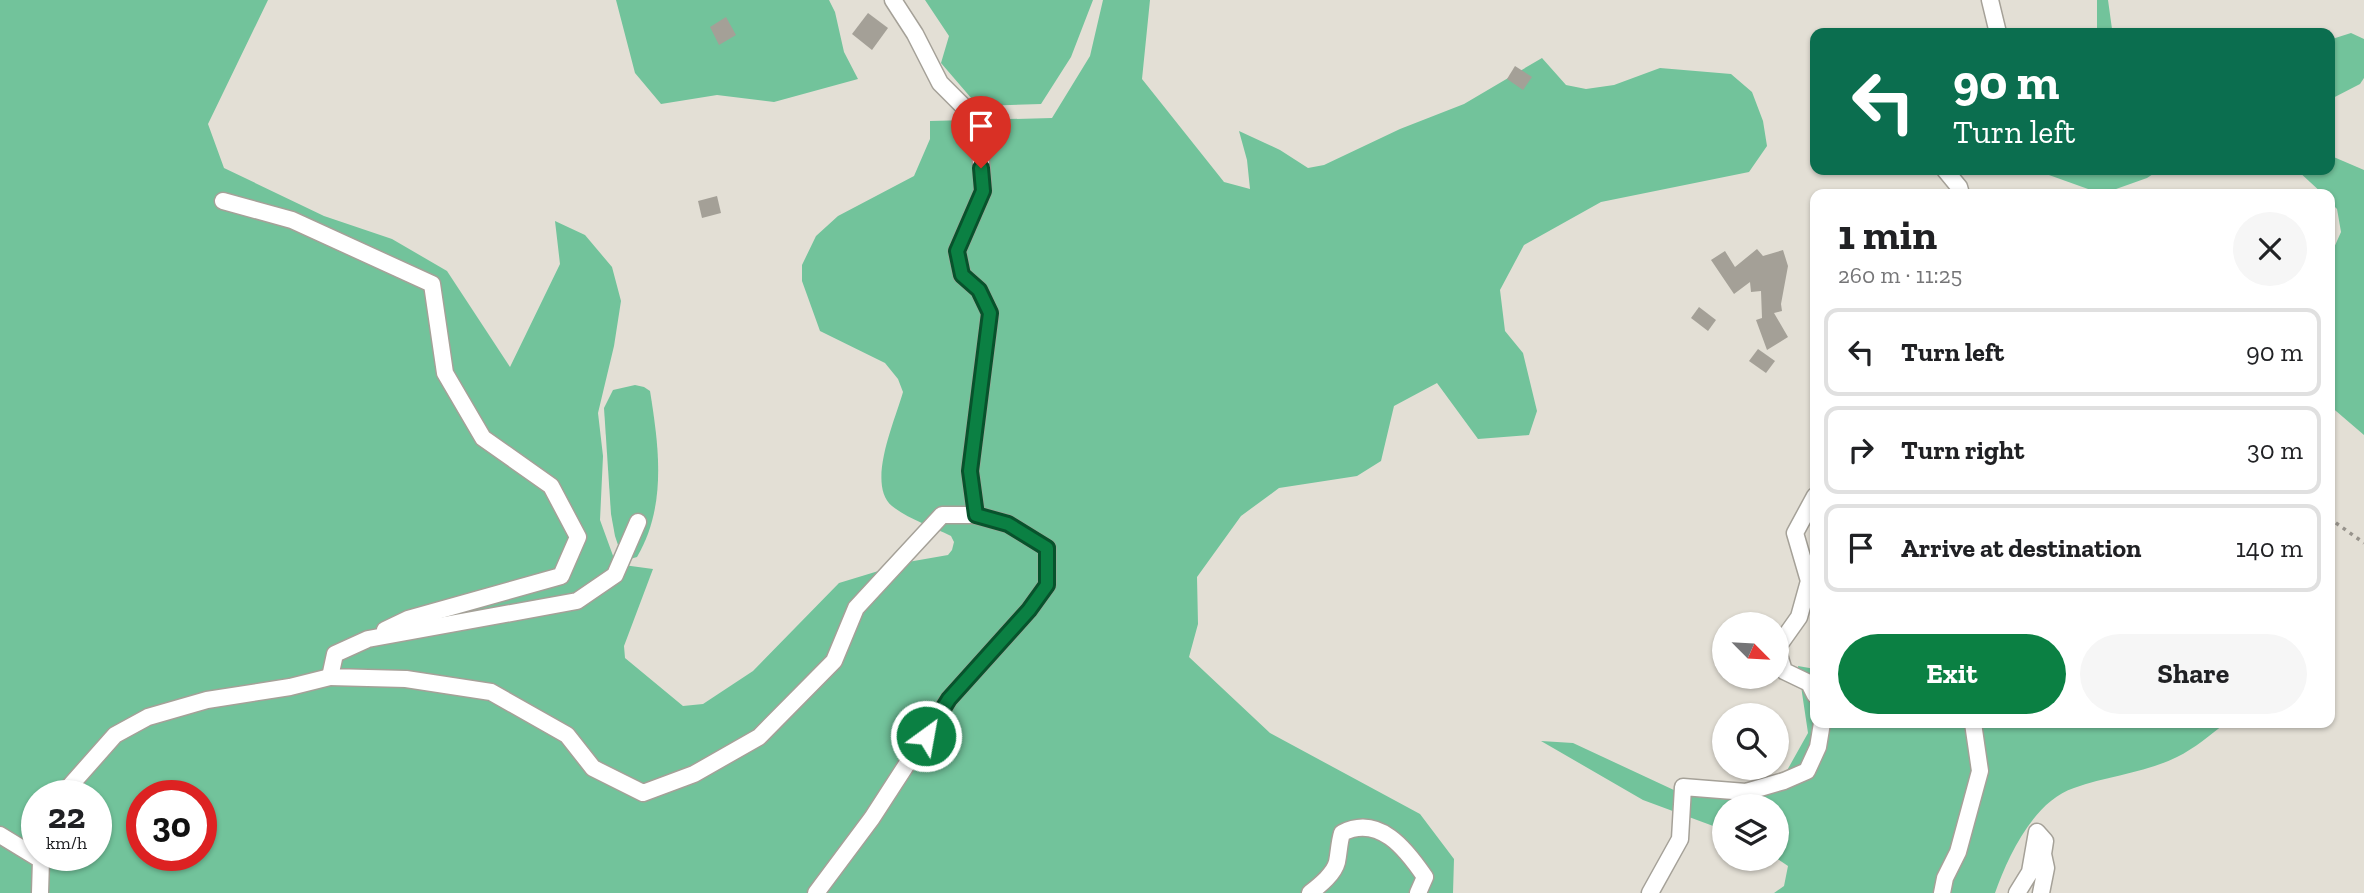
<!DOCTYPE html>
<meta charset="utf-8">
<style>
:root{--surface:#fff;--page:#f6f6f6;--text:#202124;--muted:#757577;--line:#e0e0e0;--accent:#0b8043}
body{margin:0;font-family:"Zilla Slab",serif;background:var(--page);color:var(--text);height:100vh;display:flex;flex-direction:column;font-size:26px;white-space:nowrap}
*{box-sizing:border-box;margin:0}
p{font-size:23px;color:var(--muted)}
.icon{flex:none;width:38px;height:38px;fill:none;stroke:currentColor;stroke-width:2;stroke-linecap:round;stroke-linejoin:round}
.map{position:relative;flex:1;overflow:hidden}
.panel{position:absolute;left:1810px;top:189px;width:525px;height:539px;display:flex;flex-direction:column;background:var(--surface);border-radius:14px;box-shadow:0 2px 5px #0004}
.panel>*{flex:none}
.banner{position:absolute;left:1810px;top:28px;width:525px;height:147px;border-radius:14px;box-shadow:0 2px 5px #0004;background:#0b6e4f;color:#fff;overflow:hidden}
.needle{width:46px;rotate:114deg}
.buttons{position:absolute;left:1712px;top:612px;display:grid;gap:14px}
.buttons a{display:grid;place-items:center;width:77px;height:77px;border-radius:50%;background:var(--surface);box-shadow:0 2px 5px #0004;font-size:35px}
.speed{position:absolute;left:21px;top:780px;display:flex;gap:14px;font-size:35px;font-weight:700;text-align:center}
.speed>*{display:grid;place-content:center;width:91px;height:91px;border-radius:50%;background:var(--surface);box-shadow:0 2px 5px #0004;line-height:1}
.speed small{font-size:18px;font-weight:400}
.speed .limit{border:10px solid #d22;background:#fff;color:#111}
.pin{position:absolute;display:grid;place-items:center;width:60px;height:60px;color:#fff;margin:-72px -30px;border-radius:50% 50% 50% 0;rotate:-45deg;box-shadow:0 0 7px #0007}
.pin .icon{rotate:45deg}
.me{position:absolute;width:77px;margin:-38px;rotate:32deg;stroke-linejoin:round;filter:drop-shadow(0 0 5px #0008)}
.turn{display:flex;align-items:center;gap:24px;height:147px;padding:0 28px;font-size:32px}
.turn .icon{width:91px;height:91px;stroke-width:2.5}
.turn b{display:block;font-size:49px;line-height:60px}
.round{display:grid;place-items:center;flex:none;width:74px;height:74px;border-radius:37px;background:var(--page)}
.summary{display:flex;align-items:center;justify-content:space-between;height:119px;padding:0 28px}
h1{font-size:42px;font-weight:800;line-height:52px}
.cta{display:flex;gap:14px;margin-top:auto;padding:14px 28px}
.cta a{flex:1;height:80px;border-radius:42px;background:var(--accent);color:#fff;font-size:28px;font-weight:800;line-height:80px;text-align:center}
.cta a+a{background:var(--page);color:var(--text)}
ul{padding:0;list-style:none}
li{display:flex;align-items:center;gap:21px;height:88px;margin:0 14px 10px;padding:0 14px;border:4px solid var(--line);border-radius:14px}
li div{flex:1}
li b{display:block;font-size:26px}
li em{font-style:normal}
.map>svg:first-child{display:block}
</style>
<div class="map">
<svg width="2364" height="893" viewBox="0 0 2364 893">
<rect width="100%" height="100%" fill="#e3dfd5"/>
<!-- green -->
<g fill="#72c39b" fill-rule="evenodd">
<path d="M0,0H268L208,124L224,168L324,216L392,239L447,271L510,367L560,264L555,221L585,235L612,267L621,301L614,346L598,413L603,456L600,520L616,564L653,569L624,646L625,658L683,706L703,704L753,671L839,583L908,562L948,555L952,550L954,542L951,536C933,527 908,519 892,506C866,484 895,421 903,392L898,379L885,363L820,331L802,281V265L816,236L838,216L914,176L930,139V121L1052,118L1090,56L1103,0H1150L1142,79L1224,182L1250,189L1247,160L1239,131L1280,150L1308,168L1324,165L1400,129L1464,104L1542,58L1566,85L1586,89L1614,85L1660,68L1731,74L1752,92L1763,121L1767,146L1749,172L1601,202L1524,245L1500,290L1505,331L1523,353L1537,411L1529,435L1478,439L1437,383L1394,406L1381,461L1357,476L1279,488L1241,516L1197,577L1198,624L1189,657L1270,733L1420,814L1454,859L1453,893H0ZM37,796H96V856H37ZM142,796H201V856H142Z"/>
<path d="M616,0H829L835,12L844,52L858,79L774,102L717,95L661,104L635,73Z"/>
<path d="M925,0H1093L1071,57L1041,104L978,106L941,63L949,36Z"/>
<path d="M2097,0H2108L2112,29L2116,33H2097Z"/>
<path d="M2351,33L2364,39V78L2360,84L2329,100V40Z"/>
<path d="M2329,155L2364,170V435L2329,405V259L2341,232L2337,209L2329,201V194H2323L2297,170H2329Z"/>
<path d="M2035,170H2159L2147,178L2102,194Z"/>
<path d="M635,385L644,387L650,391C659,447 667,506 637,557L630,559L621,554L615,536L611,514L604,408L613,390Z"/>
<path d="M1798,666L1815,669V723H2226C2211,734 2194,749 2177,757C2145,773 2107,776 2074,788C2034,801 2008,856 1995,893H1774L1784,886L1788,866L1776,858V807H1724V830L1643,800L1541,741L1573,743L1676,791L1702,798L1785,774L1808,733Z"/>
</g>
<!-- building -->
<g fill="#a4a097">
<path d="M868,13L888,28L872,50L852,34Z"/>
<path d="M726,17L736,35L719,45L710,27Z"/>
<path d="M1515,66L1532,77L1523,90L1507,79Z"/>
<path d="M717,196L721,213L702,218L698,201Z"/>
<path d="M1757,249L1763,256L1783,250L1788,266L1781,304L1782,311L1774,313L1788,337L1767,350L1756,320L1762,318L1761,291L1751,292L1750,282L1734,294L1711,260L1725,251L1735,267Z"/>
<path d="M1699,307L1716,320L1708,331L1691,318Z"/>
<path d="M1758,349L1775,361L1766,373L1749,361Z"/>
</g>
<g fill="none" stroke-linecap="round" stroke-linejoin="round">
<defs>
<g id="street">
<path d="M893,0L915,34L940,83L978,121L983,191L957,251L962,275L979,290L990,313L970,471L976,515"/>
<path d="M1990,0L1998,33"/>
<path d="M1945,170L1959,187L1961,194"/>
<path d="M223,201L292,220L432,284L445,373L483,438L551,486L578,537L561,576L408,619L385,630"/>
<path d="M1815,496L1795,533L1809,581L1799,617L1777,648L1784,671L1809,683L1815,695"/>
<path d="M638,522L615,575L577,601L368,639L335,654L330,677L406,679L491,692L567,735L593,768L643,793L694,774L759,737L834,661L856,608L942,515H976L1008,524L1047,548V585L1029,610L949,699L872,818L816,893"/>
<path d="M61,796L115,735L148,717L207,700L290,687L330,677"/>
<path d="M0,835L41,860L40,893"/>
<path d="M1310,893C1320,885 1334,874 1337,862C1339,852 1339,843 1342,833C1379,814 1406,849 1425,877L1418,893"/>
<path d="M1650,893L1680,839L1683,787L1746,792L1784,781L1807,771L1818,747L1822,723"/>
<path d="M1942,893L1945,878L1958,852L1980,771L1973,723"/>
<path d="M2017,893L2030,872L2037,832L2045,841L2043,854L2046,868L2041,893"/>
</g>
</defs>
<!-- street casing -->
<use href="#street" stroke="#a5a198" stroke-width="19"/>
<!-- path -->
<path stroke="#97938c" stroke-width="3.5" stroke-dasharray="3.5 5" stroke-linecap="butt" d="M2329,518L2364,543"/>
<!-- street -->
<use href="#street" stroke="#fff" stroke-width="16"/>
</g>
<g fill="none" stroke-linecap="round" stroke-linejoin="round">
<defs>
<path id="route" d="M926,736L949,699L1029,610L1047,585V548L1008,524L976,515L970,471L990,313L979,290L962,275L957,251L983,191L981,168"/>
</defs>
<!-- route casing -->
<use href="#route" stroke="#07532c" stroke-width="18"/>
<!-- route -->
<use href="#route" stroke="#0b8043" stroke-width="12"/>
</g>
</svg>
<div class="buttons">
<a><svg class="needle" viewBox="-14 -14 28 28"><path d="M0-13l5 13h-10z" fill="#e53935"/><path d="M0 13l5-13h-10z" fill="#757577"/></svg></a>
<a><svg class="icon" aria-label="search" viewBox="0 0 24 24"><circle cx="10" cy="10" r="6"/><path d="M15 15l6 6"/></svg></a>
<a><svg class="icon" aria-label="layers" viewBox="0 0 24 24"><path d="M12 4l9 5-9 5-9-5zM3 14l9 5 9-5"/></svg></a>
</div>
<div class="speed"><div>22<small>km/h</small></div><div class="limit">30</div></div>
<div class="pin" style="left:981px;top:168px;background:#d93025"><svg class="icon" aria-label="arrive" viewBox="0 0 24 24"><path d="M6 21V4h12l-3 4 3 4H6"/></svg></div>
<svg class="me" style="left:926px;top:736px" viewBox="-20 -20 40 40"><circle r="17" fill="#0b8043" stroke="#fff" stroke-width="3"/><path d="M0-11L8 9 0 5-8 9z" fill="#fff"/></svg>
<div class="banner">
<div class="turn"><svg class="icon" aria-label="left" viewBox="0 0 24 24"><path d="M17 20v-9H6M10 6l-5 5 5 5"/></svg><div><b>90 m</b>Turn left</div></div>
</div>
<section class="panel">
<div class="summary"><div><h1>1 min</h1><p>260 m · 11:25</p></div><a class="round"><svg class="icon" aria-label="close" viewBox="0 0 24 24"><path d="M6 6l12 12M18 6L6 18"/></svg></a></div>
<ul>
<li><svg class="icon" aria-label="left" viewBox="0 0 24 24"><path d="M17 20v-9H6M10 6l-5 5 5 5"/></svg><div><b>Turn left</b></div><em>90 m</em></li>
<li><svg class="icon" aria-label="right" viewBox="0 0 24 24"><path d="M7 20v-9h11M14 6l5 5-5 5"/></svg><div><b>Turn right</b></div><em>30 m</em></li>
<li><svg class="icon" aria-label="arrive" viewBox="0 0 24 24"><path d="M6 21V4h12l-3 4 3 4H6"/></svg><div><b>Arrive at destination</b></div><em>140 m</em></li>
</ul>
<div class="cta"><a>Exit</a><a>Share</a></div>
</section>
</div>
